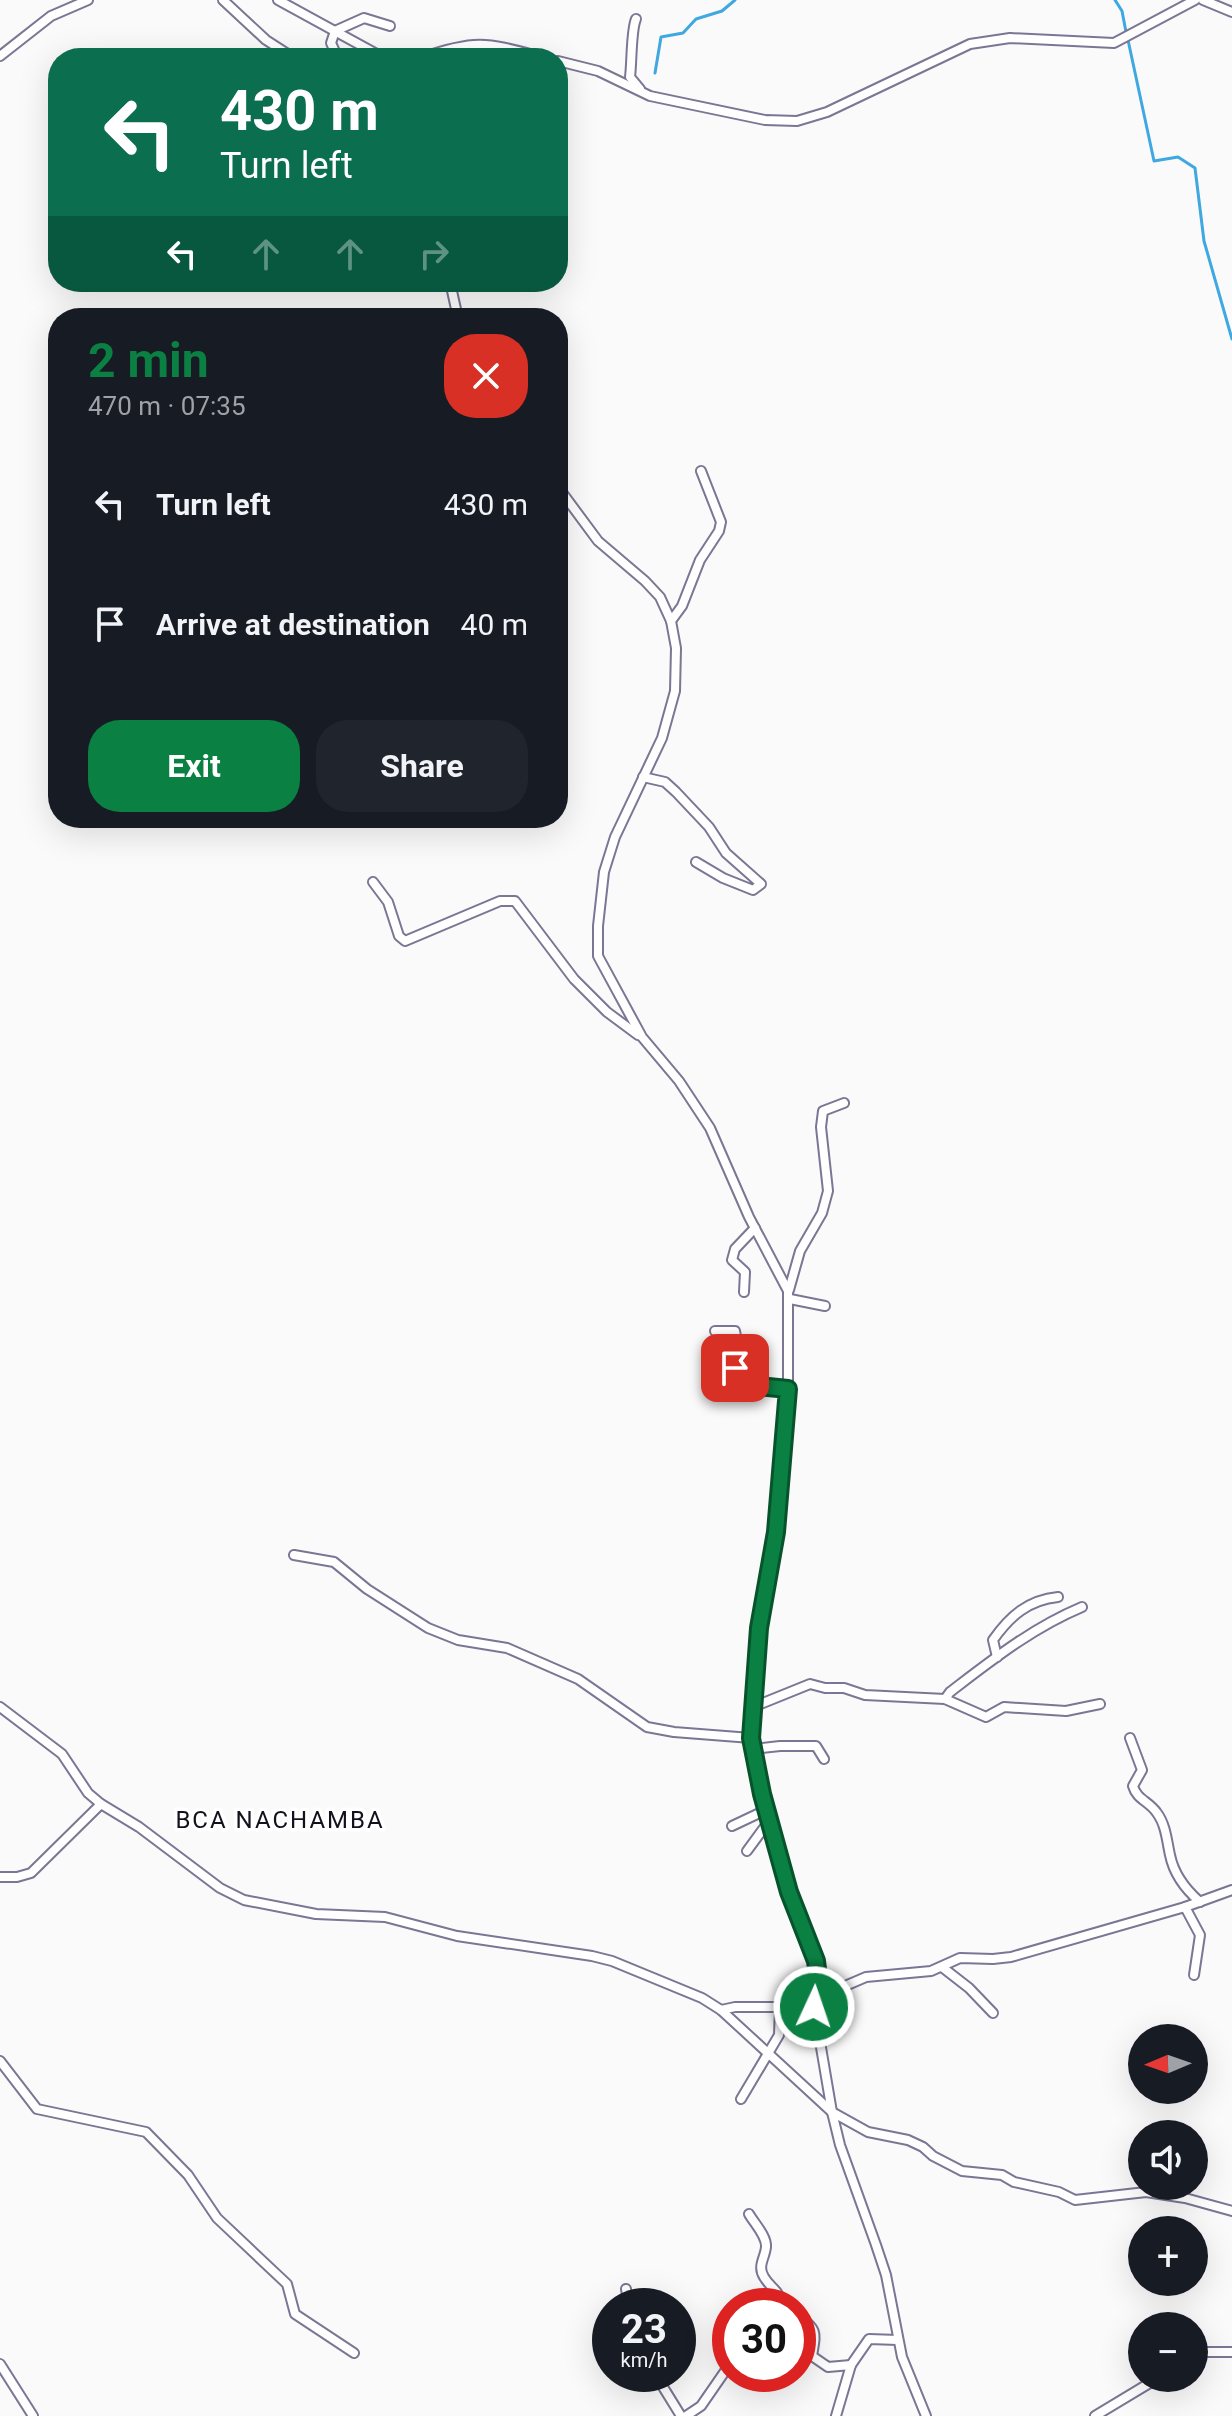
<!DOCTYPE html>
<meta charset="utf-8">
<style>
:root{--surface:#171b24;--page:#20242c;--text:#f1f3f6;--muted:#9ea1a6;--accent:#0b8043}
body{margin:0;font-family:Roboto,sans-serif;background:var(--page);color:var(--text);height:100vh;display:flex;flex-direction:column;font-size:30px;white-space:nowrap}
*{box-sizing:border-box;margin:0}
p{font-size:26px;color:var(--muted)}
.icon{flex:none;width:44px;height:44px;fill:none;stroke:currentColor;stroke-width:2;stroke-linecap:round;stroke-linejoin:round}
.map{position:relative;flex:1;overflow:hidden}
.panel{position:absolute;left:48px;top:308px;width:520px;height:520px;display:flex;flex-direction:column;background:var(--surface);border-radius:32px;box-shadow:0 8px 32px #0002}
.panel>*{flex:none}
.guide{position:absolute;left:48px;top:48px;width:520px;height:244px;border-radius:32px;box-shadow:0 8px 32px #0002;background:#0b6e4f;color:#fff;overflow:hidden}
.needle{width:52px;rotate:268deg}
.buttons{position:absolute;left:1128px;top:2024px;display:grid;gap:16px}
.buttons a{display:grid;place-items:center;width:80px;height:80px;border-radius:50%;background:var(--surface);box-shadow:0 8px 32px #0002;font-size:40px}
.speed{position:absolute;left:592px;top:2288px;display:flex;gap:16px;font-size:40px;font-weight:700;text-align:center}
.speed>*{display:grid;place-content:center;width:104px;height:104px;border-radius:50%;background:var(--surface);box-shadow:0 8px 32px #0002;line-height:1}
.speed small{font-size:20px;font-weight:400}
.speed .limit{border:12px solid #d22;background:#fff;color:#111}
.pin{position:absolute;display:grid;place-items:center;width:68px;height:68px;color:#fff;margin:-34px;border-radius:16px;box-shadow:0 4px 12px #0006}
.me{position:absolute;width:88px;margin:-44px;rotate:3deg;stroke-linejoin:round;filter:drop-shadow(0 0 6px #0008)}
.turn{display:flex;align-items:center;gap:28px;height:168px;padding:0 40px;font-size:36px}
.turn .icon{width:104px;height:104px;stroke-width:2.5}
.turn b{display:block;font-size:56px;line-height:68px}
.lanes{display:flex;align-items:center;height:76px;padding:0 40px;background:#0003;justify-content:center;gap:40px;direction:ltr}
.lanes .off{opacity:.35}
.round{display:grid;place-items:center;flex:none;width:84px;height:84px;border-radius:32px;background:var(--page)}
.overview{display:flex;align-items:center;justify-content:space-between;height:136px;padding:0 40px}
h1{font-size:48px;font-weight:700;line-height:60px;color:var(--accent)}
.primary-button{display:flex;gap:16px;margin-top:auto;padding:16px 40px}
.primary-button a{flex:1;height:92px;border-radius:32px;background:var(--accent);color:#fff;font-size:32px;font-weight:700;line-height:92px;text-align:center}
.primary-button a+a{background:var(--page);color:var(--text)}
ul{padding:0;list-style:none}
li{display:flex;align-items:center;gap:24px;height:120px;padding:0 40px}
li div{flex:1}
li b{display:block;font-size:30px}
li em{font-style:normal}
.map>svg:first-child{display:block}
</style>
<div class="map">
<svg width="1232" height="2416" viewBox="0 0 1232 2416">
<rect width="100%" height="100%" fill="#fafafa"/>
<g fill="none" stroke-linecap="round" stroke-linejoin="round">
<!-- stream -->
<g stroke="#3fa8e1" stroke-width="3">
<path d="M1115,0L1122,11L1126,32"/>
<path d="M1128,40L1154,161L1178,157L1195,168L1204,241L1232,339"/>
<path d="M655,73L661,37L683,33L696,19L722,11L735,0"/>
</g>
<defs>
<g id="street">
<path d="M223,0L266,40L294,58"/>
<path d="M278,0L384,58"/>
<path d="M1203,0L1232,12"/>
<path d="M636,19C631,30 632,62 630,77L640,89"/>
<path d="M0,56L51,16L88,0"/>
<path d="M338,58L331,43L335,31L364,18L390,26"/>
<path d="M421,58C478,38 488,43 545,58"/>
<path d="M558,61L598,71L650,96L765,120L797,121L827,112L970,44L1010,38L1114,43L1195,0"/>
<path d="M450,282L458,318"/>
<path d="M558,487L598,541L645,581L660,597L671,621L676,648L675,691L662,738L615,837L604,872L598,926V956L642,1037L679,1081L710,1128L749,1217L788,1291V1389L779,1498L776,1532L759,1628L751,1738L762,1794L789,1892L816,1961L819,1985L815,1998L816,2018L832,2112L840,2145L876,2245L886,2275L902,2357L926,2416"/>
<path d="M671,621L682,606L700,560L719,531L721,522L701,471"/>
<path d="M643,777L665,782L676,792L709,827L726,853L761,884L753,890L723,878L696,862"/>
<path d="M373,882L388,902L399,936L405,941L500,901H515L574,979L607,1012L638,1035"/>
<path d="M789,1290L800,1251L822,1213L828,1191L821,1127L823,1111L844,1103"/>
<path d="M744,1292L745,1272L732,1260L735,1249L755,1228"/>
<path d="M790,1299L825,1306"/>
<path d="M715,1331H735C739,1344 730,1356 735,1368L749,1375L758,1386L788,1389"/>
<path d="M294,1555L334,1562L367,1589L428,1628L458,1640L507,1648L578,1679L647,1727L674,1732L751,1738"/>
<path d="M997,1657L993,1640C1010,1616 1028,1600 1058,1597"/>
<path d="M945,1699L950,1692C992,1660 1032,1628 1082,1607"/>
<path d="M0,1707L62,1754L88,1793L101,1804L139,1827L220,1888L244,1900L316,1914L385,1917L457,1936L592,1956L612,1961L702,1998L721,2010L832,2112L868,2132L908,2140L923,2147L933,2156L962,2171L1002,2175L1014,2182L1059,2192L1075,2200L1146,2192L1185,2198L1232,2211"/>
<path d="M753,1707L810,1684L825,1688H844L865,1695L945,1699L986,1717L1004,1707L1066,1711L1100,1704"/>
<path d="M1130,1738L1142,1770L1133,1786C1137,1800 1149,1801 1157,1813C1166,1825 1167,1842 1170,1855C1174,1875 1185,1889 1200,1902"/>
<path d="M753,1749L780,1746H816L824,1759"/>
<path d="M732,1826L766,1810"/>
<path d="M747,1851L769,1821"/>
<path d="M0,1877H17L31,1873L101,1804"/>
<path d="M1185,1907L1200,1935L1194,1975"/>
<path d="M942,1967L969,1988L993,2013"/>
<path d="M721,2010L735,2007H796L866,1977L931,1971L960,1958L993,1959L1011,1957L1185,1907L1232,1890"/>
<path d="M0,2061L37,2109L146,2132L188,2175L217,2218L287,2284L295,2314L354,2353"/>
<path d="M741,2099L779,2035L780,2008"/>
<path d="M749,2214C754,2223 767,2236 766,2247C765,2258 757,2266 764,2277C771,2289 778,2288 781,2303"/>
<path d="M626,2289L629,2306"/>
<path d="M798,2315C818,2330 816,2332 812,2356L828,2367L851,2365"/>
<path d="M1194,2352H1232"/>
<path d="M0,2364L33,2416"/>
<path d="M655,2374L681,2416"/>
<path d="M686,2416L701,2406L730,2364"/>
<path d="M836,2416L851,2365L869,2339L898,2340"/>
<path d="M1095,2416L1158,2378"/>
</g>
</defs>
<!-- street casing -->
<use href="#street" stroke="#7b7693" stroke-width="12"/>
<!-- street -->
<use href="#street" stroke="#fff" stroke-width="8"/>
</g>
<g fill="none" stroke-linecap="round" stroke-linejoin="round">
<defs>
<path id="route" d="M735,1368L749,1375L758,1386L788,1389L776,1532L759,1628L751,1738L762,1794L789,1892L816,1961L819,1985L814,2007"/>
</defs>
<!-- route casing -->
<use href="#route" stroke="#07532c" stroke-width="20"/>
<!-- route -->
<use href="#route" stroke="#0b8043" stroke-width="14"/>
</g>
<g text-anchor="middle" stroke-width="7" stroke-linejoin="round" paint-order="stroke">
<!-- quarter labels -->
<g font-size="24" letter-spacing="2" fill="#13111c" stroke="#fff">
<text x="280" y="1828">BCA NACHAMBA</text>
</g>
</g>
</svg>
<div class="buttons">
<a><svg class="needle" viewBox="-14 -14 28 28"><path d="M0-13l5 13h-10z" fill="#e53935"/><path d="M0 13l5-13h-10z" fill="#9ea1a6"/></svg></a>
<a><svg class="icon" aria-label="sound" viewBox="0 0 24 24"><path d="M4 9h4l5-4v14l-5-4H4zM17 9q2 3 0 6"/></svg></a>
<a>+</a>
<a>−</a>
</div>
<div class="speed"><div>23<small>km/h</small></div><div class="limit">30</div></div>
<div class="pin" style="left:735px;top:1368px;background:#d93025"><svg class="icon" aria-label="arrive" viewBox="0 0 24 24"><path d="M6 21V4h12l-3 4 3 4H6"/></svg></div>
<svg class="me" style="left:814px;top:2007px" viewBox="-20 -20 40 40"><circle r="17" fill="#0b8043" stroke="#fff" stroke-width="3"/><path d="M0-11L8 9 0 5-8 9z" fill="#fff"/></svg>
<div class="guide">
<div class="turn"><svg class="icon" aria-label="left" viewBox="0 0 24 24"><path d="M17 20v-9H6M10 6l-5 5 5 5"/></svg><div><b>430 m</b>Turn left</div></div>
<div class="lanes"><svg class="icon" aria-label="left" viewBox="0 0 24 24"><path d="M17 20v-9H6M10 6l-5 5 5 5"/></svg><svg class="icon off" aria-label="ahead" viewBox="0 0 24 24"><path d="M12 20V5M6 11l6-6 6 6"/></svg><svg class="icon off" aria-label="ahead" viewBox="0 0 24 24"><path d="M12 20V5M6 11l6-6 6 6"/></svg><svg class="icon off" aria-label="right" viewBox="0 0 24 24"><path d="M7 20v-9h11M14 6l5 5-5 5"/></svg></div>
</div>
<section class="panel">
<div class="overview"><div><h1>2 min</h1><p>470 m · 07:35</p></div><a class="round" style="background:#d93025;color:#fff"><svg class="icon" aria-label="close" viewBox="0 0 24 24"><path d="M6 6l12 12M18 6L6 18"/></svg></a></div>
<ul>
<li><svg class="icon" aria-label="left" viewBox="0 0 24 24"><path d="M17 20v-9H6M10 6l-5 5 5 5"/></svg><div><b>Turn left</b></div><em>430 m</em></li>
<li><svg class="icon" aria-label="arrive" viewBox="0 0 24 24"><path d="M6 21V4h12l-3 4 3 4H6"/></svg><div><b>Arrive at destination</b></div><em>40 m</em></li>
</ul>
<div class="primary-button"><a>Exit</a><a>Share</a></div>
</section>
</div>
